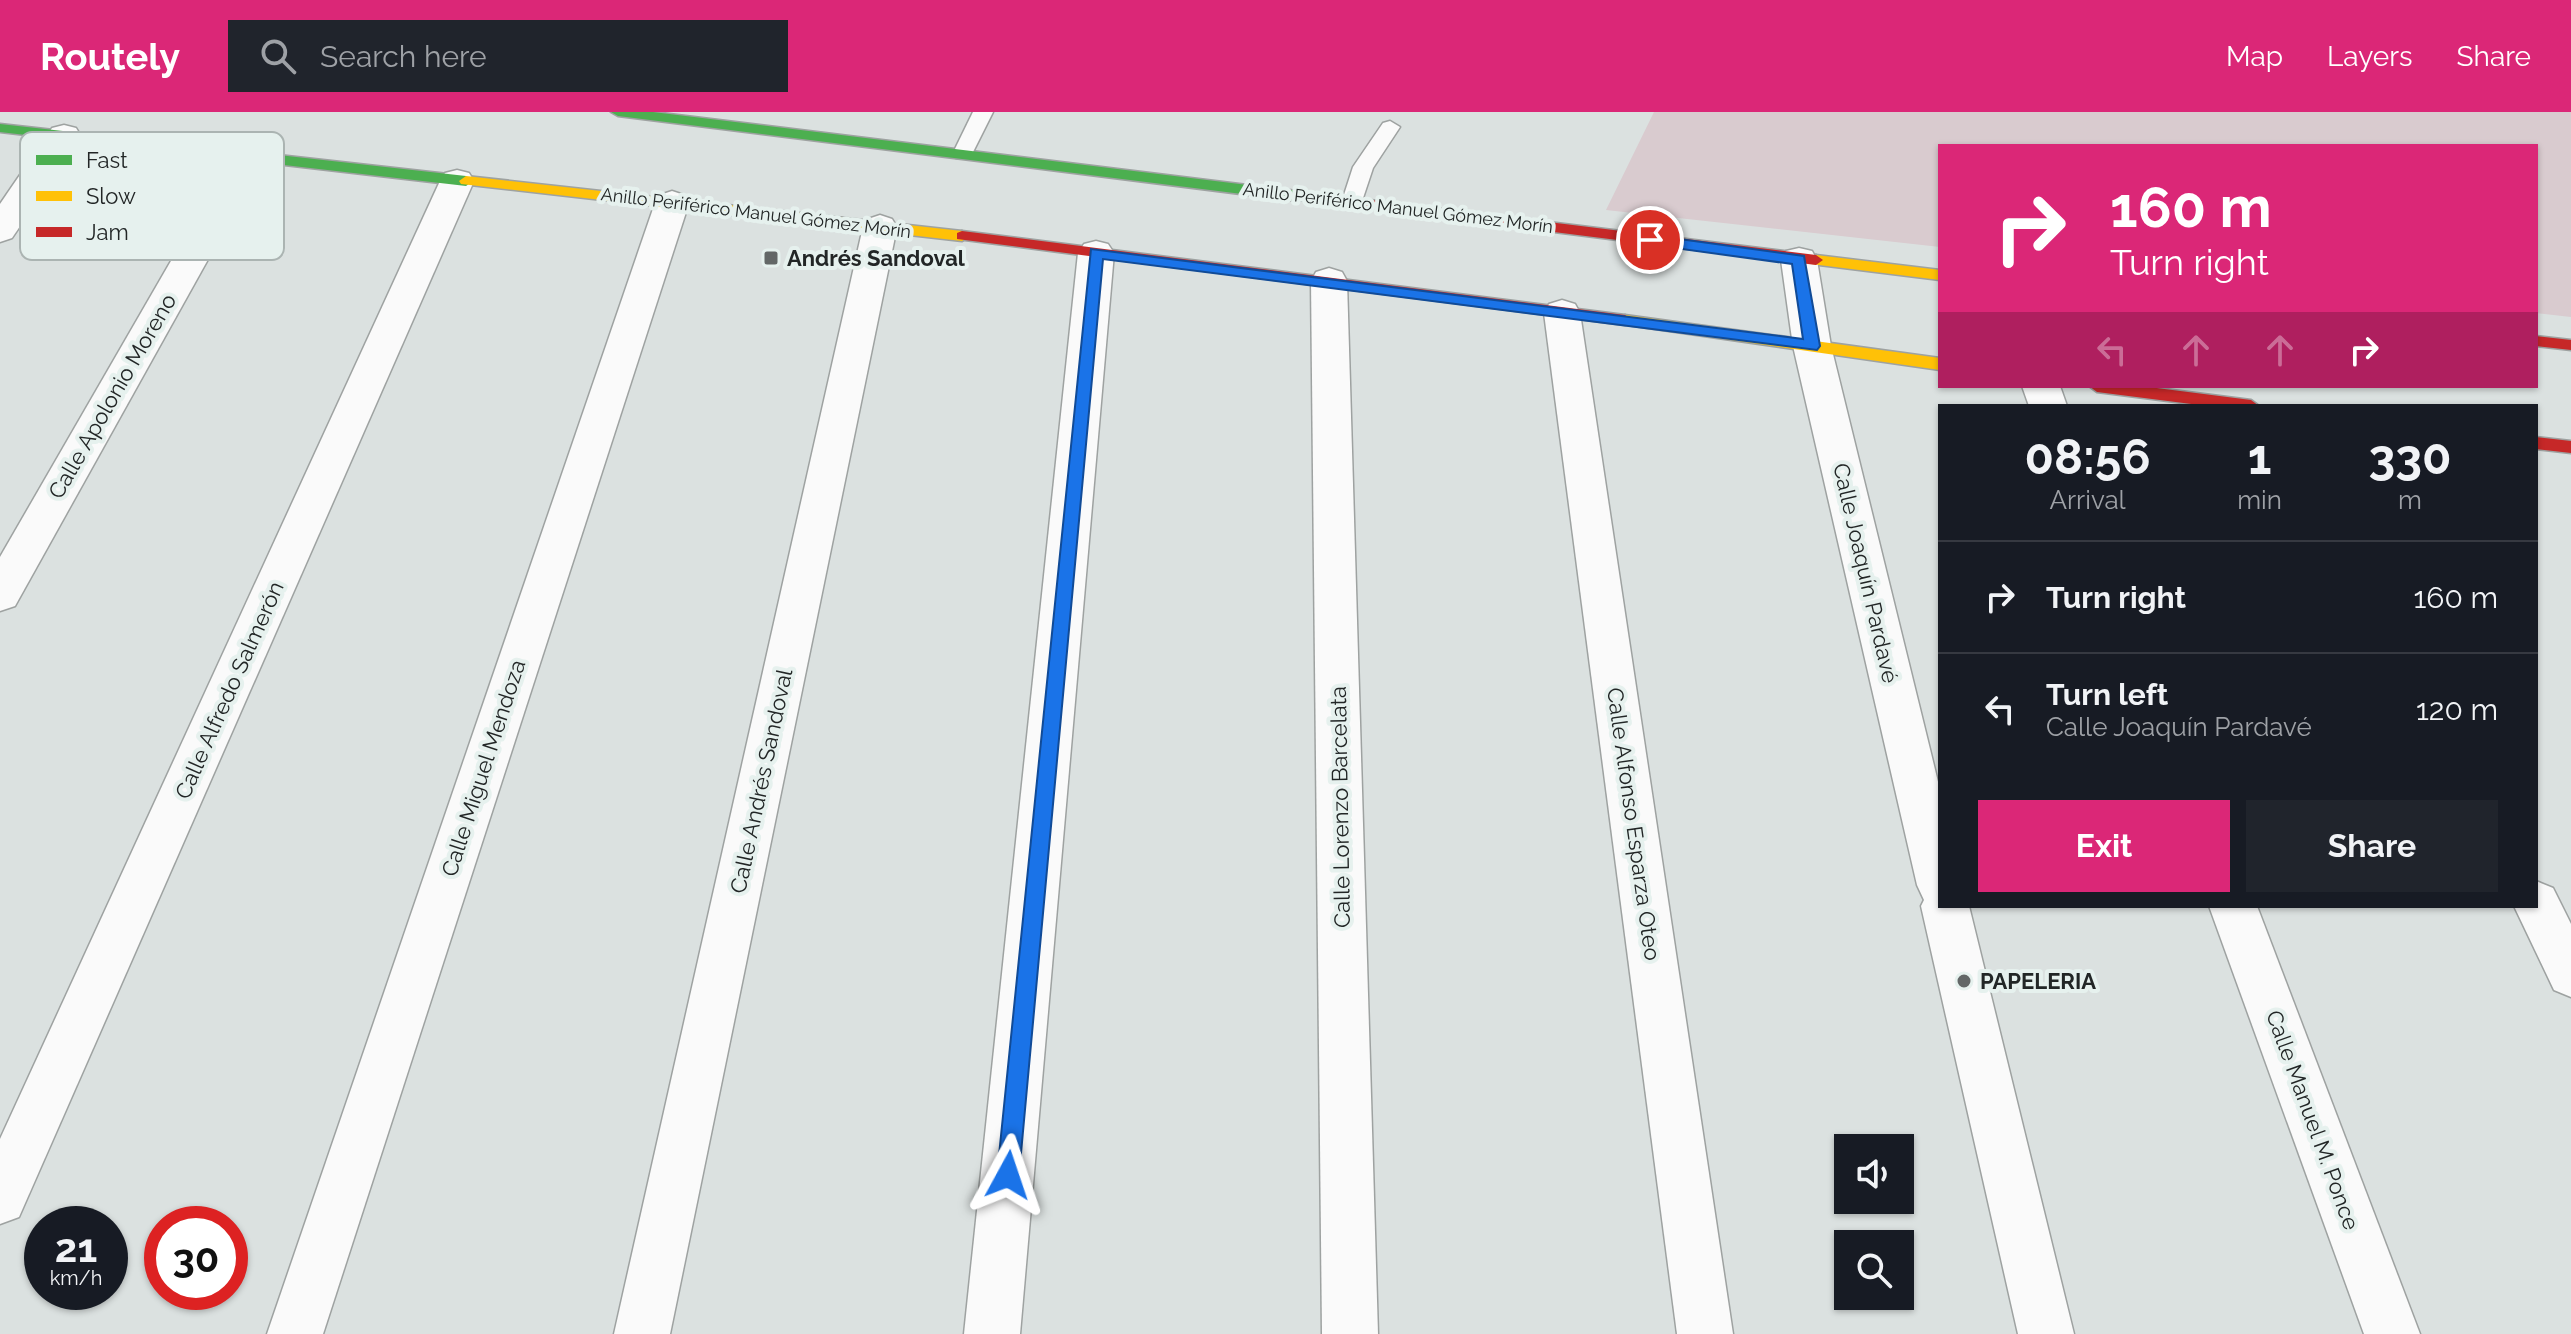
<!DOCTYPE html>
<meta charset="utf-8">
<style>
:root{--surface:#171b24;--page:#20242c;--text:#f1f3f6;--muted:#9ea1a6;--line:#363941;--accent:#db2777}
body{margin:0;font-family:Raleway,sans-serif;background:var(--page);color:var(--text);height:100vh;display:flex;flex-direction:column;font-size:30px;white-space:nowrap}
*{box-sizing:border-box;margin:0}
p{font-size:26px;color:var(--muted)}
.icon{flex:none;width:44px;height:44px;fill:none;stroke:currentColor;stroke-width:2;stroke-linecap:round;stroke-linejoin:round}
.map{position:relative;flex:1;overflow:hidden}
.panel{position:absolute;left:1938px;top:292px;width:600px;height:504px;display:flex;flex-direction:column;background:var(--surface);border-radius:0px;box-shadow:0 2px 6px #0004}
.panel>*{flex:none}
.banner{position:absolute;left:1938px;top:32px;width:600px;height:244px;border-radius:0px;box-shadow:0 2px 6px #0004;background:#db2777;color:#fff;overflow:hidden}
.controls{position:absolute;left:1834px;top:1022px;display:grid;gap:16px}
.controls a{display:grid;place-items:center;width:80px;height:80px;border-radius:0px;background:var(--surface);box-shadow:0 2px 6px #0004;font-size:40px}
.speed{position:absolute;left:24px;top:1094px;display:flex;gap:16px;font-size:40px;font-weight:700;text-align:center}
.speed>*{display:grid;place-content:center;width:104px;height:104px;border-radius:50%;background:var(--surface);box-shadow:0 2px 6px #0004;line-height:1}
.speed small{font-size:20px;font-weight:400}
.speed .limit{border:12px solid #d22;background:#fff;color:#111}
.pin{position:absolute;display:grid;place-items:center;width:68px;height:68px;color:#fff;margin:-34px;border:4px solid #fff;border-radius:50%;box-shadow:0 2px 8px #0007}
.me{position:absolute;width:88px;margin:-44px;rotate:5deg;stroke-linejoin:round;filter:drop-shadow(0 0 6px #0008)}
.turn{display:flex;align-items:center;gap:28px;height:168px;padding:0 40px;font-size:36px}
.turn .icon{width:104px;height:104px;stroke-width:2.5}
.turn b{display:block;font-size:56px;line-height:68px}
.lanes{display:flex;align-items:center;height:76px;padding:0 40px;background:#0003;justify-content:center;gap:40px;direction:ltr}
.lanes .off{opacity:.35}
.eta{display:flex;justify-content:space-evenly;align-items:center;height:136px;text-align:center}
.eta b{font-size:48px;font-weight:700;line-height:56px}
.action{display:flex;gap:16px;margin-top:auto;padding:16px 40px}
.action a{flex:1;height:92px;border-radius:0px;background:var(--accent);color:#fff;font-size:32px;font-weight:700;line-height:92px;text-align:center}
.action a+a{background:var(--page);color:var(--text)}
ul{padding:0;list-style:none}
li{display:flex;align-items:center;gap:24px;height:112px;padding:0 40px;border-top:2px solid var(--line)}
li div{flex:1}
li b{display:block;font-size:30px}
li em{font-style:normal}
header{display:flex;align-items:center;gap:48px;box-sizing:border-box;height:112px;padding:0 40px;background:var(--accent);color:#fff}
header strong{font-size:38px}
nav{display:flex;gap:44px;margin-inline-start:auto;font-size:28px}
.search{width:560px;height:72px;background:var(--page);display:flex;align-items:center;gap:20px;box-sizing:border-box;padding:0 28px;border-radius:0px;color:var(--muted);font-size:30px}
.map>svg:first-child{display:block}
</style>
<header>
<strong>Routely</strong>
<div class="search"><svg class="icon" aria-label="search" viewBox="0 0 24 24"><circle cx="10" cy="10" r="6"/><path d="M15 15l6 6"/></svg>Search here</div>
<nav><a>Map</a><a>Layers</a><a>Share</a></nav>
</header>
<div class="map">
<svg width="2571" height="1222" viewBox="0 0 2571 1222">
<rect width="100%" height="100%" fill="#dbe1e0"/>
<!-- green -->
<path fill="#d9cbcf" d="M1654,0H2571V205L2536,201V34H1940V135L1606,98Z"/>
<g fill="none" stroke-linecap="round" stroke-linejoin="round">
<defs>
<g id="lane">
<path d="M973,0H993L970,46H956L953,41Z"/>
<path d="M1390,9L1400,15L1373,56L1362,89L1359,94H1345L1342,89L1353,55L1383,11Z"/>
</g>
<g id="street">
<path d="M64,13L76,16L81,24L12,126L0,130V92L52,16Z"/>
<path d="M248,34L260,37L265,45L15,494L0,499V445L231,45L236,37Z"/>
<path d="M457,58L469,61L474,69L19,1105L0,1112V1027L440,69L445,61Z"/>
<path d="M672,79L684,83L689,91L323,1222H267L655,91L660,83Z"/>
<path d="M880,103L892,107L897,115L670,1222H614L863,115L868,107Z"/>
<path d="M1096,129L1108,132L1114,141L1020,1222H964L1078,141L1084,132Z"/>
<path d="M1799,136L1812,139L1817,148L1831,234L1940,678V794H1969L2074,1222H2018L1921,794L1924,788L1917,773L1793,234L1781,148L1786,139Z"/>
<path d="M1329,156L1342,160L1347,169L1378,1222H1322L1311,169L1316,160Z"/>
<path d="M1562,188L1575,192L1580,201L1733,1222H1677L1544,201L1549,192Z"/>
<path d="M2022,274H2060L2067,294H2029Z"/>
<path d="M2536,769L2553,776L2571,812V885L2554,878L2514,794H2536Z"/>
<path d="M2209,794H2257L2420,1222H2364Z"/>
</g>
<g id="fast">
<path d="M611,0H653L1297,79L1304,84L1297,89L618,4Z"/>
<path d="M0,12L466,64L473,69L466,74L0,20Z"/>
</g>
<g id="slow">
<path d="M466,64L962,119L969,124L962,129L461,72L459,69Z"/>
<path d="M1816,143L1940,158V168L1811,152L1809,148Z"/>
<path d="M1625,203L1940,246V258L1620,212L1618,208Z"/>
</g>
<g id="jam">
<path d="M1297,79L1816,143L1823,148L1816,153L1292,87V81Z"/>
<path d="M962,119L1625,203L1632,208L1625,213L957,127V121Z"/>
<path d="M2536,224L2571,228V238L2536,234Z"/>
<path d="M2089,274H2141L2251,288L2259,294H2207L2097,280Z"/>
<path d="M2536,325L2571,329V341L2536,337Z"/>
</g>
</defs>
<!-- lane casing -->
<use href="#lane" stroke="#9ea2a1" stroke-width="3"/>
<!-- street casing -->
<use href="#street" stroke="#9ea2a1" stroke-width="3"/>
<!-- fast casing -->
<use href="#fast" stroke="#9ea2a1" stroke-width="3"/>
<!-- slow casing -->
<use href="#slow" stroke="#9ea2a1" stroke-width="3"/>
<!-- jam casing -->
<use href="#jam" stroke="#9ea2a1" stroke-width="3"/>
<!-- lane -->
<use href="#lane" fill="#fafafa" fill-rule="evenodd"/>
<!-- street -->
<use href="#street" fill="#fafafa" fill-rule="evenodd"/>
<!-- fast -->
<use href="#fast" fill="#4caf50" fill-rule="evenodd"/>
<!-- slow -->
<use href="#slow" fill="#ffc107" fill-rule="evenodd"/>
<!-- jam -->
<use href="#jam" fill="#c62828" fill-rule="evenodd"/>
</g>
<!-- route -->
<path fill="#1a73e8" stroke="#114b97" stroke-width="2" d="M1650,123L1804,144L1820,234L1817,238L1103,147L1019,1063L1015,1071L1008,1074L1000,1071L997,1063L1091,137L1803,227L1792,152L1645,132V125Z"/>
<!-- markers -->
<g fill="#636767" stroke="#e6f1ee" stroke-width="3">
<rect x="763" y="138" width="16" height="16" rx="4"/>
<circle cx="1964" cy="869" r="8"/>
</g>
<g text-anchor="middle" stroke-width="8" stroke-linejoin="round" paint-order="stroke">
<!-- far-street labels -->
<g font-size="18" fill="#222626" stroke="#e6f1ee">
<text transform="translate(1398 96) rotate(7)" y="6">Anillo Periférico Manuel Gómez Morín</text>
<text transform="translate(756 101) rotate(7)" y="6">Anillo Periférico Manuel Gómez Morín</text>
</g>
<!-- poi labels -->
<g font-size="22" font-weight="bold" fill="#222626" stroke="#e6f1ee" text-anchor="start">
<text x="787" y="154">Andrés Sandoval</text>
<text x="1980" y="877">PAPELERIA</text>
</g>
<!-- street labels -->
<g font-size="22" fill="#222626" stroke="#e6f1ee">
<text transform="translate(112 284) rotate(-60)" y="8">Calle Apolonio Moreno</text>
<text transform="translate(1866 461) rotate(77)" y="8">Calle Joaquín Pardavé</text>
<text transform="translate(229 578) rotate(-66)" y="8">Calle Alfredo Salmerón</text>
<text transform="translate(483 656) rotate(-72)" y="8">Calle Miguel Mendoza</text>
<text transform="translate(761 669) rotate(-78)" y="8">Calle Andrés Sandoval</text>
<text transform="translate(1340 695) rotate(-91)" y="8">Calle Lorenzo Barcelata</text>
<text transform="translate(1634 712) rotate(82)" y="8">Calle Alfonso Esparza Oteo</text>
<text transform="translate(2313 1008) rotate(70)" y="8">Calle Manuel M. Ponce</text>
</g>
</g>
<!-- legend -->
<rect x="20" y="20" width="264" height="128" rx="12" fill="#e6f1ee" stroke="#abb4b2" stroke-width="2"/>
<rect x="36" y="43" width="36" height="10" fill="#4caf50"/>
<rect x="36" y="79" width="36" height="10" fill="#ffc107"/>
<rect x="36" y="115" width="36" height="10" fill="#c62828"/>
<g font-size="22" fill="#222626">
<text x="86" y="56">Fast</text>
<text x="86" y="92">Slow</text>
<text x="86" y="128">Jam</text>
</g>
</svg>
<div class="controls">
<a><svg class="icon" aria-label="sound" viewBox="0 0 24 24"><path d="M4 9h4l5-4v14l-5-4H4zM17 9q2 3 0 6"/></svg></a>
<a><svg class="icon" aria-label="search" viewBox="0 0 24 24"><circle cx="10" cy="10" r="6"/><path d="M15 15l6 6"/></svg></a>
</div>
<div class="speed"><div>21<small>km/h</small></div><div class="limit">30</div></div>
<div class="pin" style="left:1650px;top:128px;background:#d93025"><svg class="icon" aria-label="arrive" viewBox="0 0 24 24"><path d="M6 21V4h12l-3 4 3 4H6"/></svg></div>
<svg class="me" style="left:1008px;top:1063px" viewBox="-20 -20 40 40"><path d="M0-17L14 15 0 8-14 15z" fill="#1a73e8" stroke="#fff" stroke-width="4"/></svg>
<div class="banner">
<div class="turn"><svg class="icon" aria-label="right" viewBox="0 0 24 24"><path d="M7 20v-9h11M14 6l5 5-5 5"/></svg><div><b>160 m</b>Turn right</div></div>
<div class="lanes"><svg class="icon off" aria-label="left" viewBox="0 0 24 24"><path d="M17 20v-9H6M10 6l-5 5 5 5"/></svg><svg class="icon off" aria-label="ahead" viewBox="0 0 24 24"><path d="M12 20V5M6 11l6-6 6 6"/></svg><svg class="icon off" aria-label="ahead" viewBox="0 0 24 24"><path d="M12 20V5M6 11l6-6 6 6"/></svg><svg class="icon" aria-label="right" viewBox="0 0 24 24"><path d="M7 20v-9h11M14 6l5 5-5 5"/></svg></div>
</div>
<section class="panel">
<div class="eta">
<div><b>08:56</b><p>Arrival</p></div>
<div><b>1</b><p>min</p></div>
<div><b>330</b><p>m</p></div>
</div>
<ul>
<li><svg class="icon" aria-label="right" viewBox="0 0 24 24"><path d="M7 20v-9h11M14 6l5 5-5 5"/></svg><div><b>Turn right</b></div><em>160 m</em></li>
<li><svg class="icon" aria-label="left" viewBox="0 0 24 24"><path d="M17 20v-9H6M10 6l-5 5 5 5"/></svg><div><b>Turn left</b><p>Calle Joaquín Pardavé</p></div><em>120 m</em></li>
</ul>
<div class="action"><a>Exit</a><a>Share</a></div>
</section>
</div>
